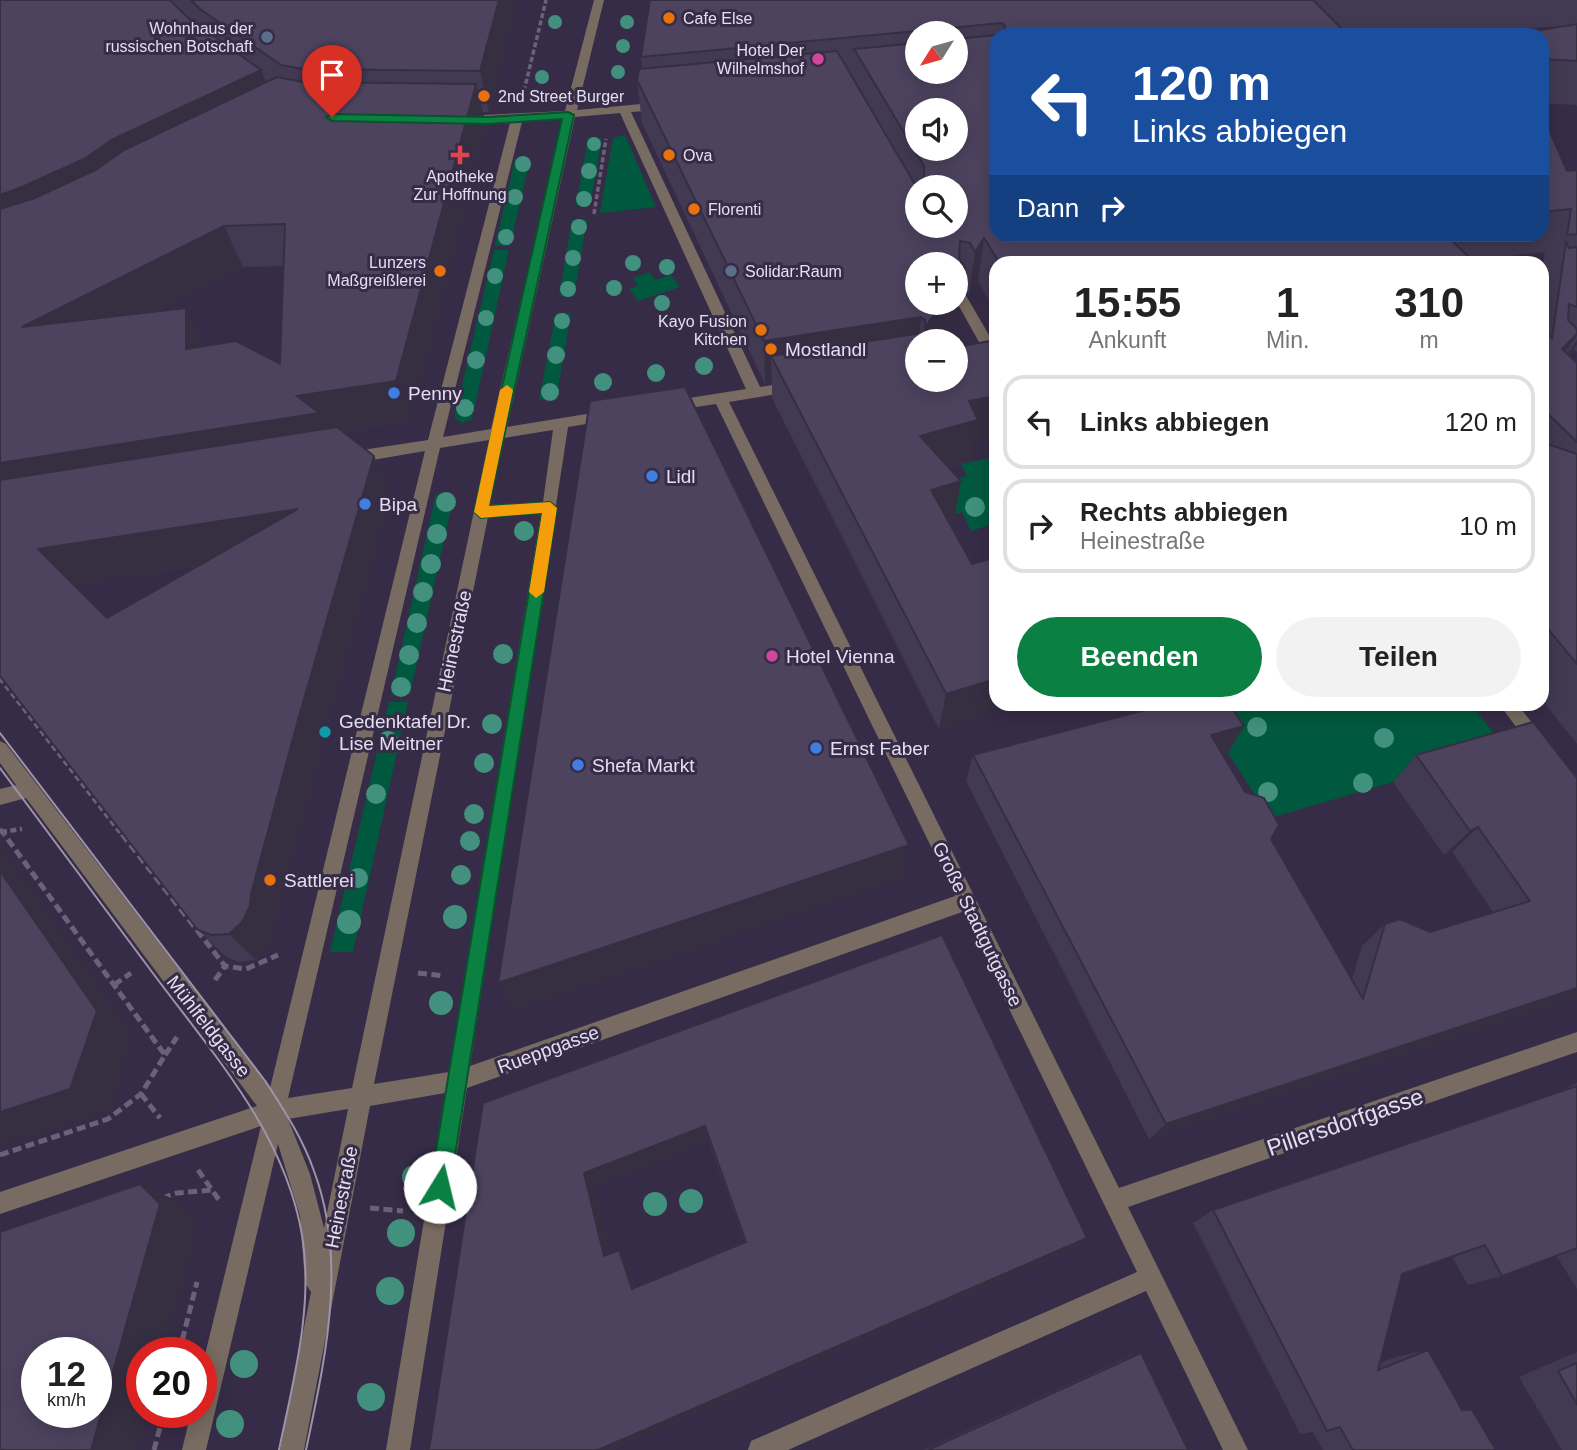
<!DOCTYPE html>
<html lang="de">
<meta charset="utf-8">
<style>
:root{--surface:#fff;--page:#f2f2f2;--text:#222;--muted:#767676;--line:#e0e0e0;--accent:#0b8043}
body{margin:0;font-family:Arial,sans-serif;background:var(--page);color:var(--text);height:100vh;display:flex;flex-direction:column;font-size:26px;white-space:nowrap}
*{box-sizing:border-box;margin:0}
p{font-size:23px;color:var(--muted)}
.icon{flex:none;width:38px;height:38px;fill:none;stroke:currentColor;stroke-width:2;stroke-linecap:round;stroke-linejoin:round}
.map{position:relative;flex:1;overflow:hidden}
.sheet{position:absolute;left:989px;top:256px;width:560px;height:455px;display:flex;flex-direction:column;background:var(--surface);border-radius:21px;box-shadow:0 4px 18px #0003}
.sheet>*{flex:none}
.banner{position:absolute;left:989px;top:28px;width:560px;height:214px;border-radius:21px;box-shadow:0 4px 18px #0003;background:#1a4fa0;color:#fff;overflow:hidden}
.needle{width:46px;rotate:233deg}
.fabs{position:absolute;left:905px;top:21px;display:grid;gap:14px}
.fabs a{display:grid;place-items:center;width:63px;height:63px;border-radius:50%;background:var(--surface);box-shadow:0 4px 18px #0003;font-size:35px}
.speed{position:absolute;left:21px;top:1337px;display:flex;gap:14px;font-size:35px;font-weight:700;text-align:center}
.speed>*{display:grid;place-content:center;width:91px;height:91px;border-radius:50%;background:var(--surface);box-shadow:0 4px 18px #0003;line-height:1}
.speed small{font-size:18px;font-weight:400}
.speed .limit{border:10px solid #d22;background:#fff;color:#111}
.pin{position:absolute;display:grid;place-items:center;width:60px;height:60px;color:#fff;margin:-72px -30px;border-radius:50% 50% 50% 0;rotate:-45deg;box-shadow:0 0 7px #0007}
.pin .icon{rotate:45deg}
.me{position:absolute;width:77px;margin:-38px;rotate:9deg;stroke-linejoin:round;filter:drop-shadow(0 0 5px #0008)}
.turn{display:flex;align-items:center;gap:24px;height:147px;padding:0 28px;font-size:32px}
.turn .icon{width:91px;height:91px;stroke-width:2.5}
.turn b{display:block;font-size:49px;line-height:60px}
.then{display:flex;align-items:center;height:66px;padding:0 28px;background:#0003;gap:14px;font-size:26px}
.eta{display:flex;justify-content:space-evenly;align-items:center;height:119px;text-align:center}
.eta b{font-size:42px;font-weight:700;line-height:49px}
.button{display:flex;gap:14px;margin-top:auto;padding:14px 28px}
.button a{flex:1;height:80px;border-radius:42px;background:var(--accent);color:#fff;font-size:28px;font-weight:700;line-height:80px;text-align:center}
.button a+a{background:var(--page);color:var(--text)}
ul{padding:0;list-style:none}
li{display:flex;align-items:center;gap:21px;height:94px;margin:0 14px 10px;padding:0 14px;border:4px solid var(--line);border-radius:21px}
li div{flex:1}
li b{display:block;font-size:26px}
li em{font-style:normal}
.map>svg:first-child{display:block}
</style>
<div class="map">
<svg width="1577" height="1450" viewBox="0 0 1577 1450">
<rect width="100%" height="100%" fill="#372c47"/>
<!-- green -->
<g fill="#00593e">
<path d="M625,135L656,207L600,213L613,138Z"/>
<path d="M588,138H602L590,205H576Z"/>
<path d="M515,159H530L510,246H495Z"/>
<path d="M572,220H587L574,296H559Z"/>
<path d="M494,250H509L472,419L462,423L455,418V415Z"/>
<path d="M650,272L655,280L671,275L680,287L638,301L629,289L638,286L633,278Z"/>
<path d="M556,313H571L556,400H539Z"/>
<path d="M996,457V523L971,531L962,512L949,516L945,482L967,476L961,464Z"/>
<path d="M436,494L454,495L410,694L391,695Z"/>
<path d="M389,702H408L353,952H330Z"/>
<path d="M1196,704H1471L1506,749L1270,818Z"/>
</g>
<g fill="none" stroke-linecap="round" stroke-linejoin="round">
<!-- path-far2 -->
<g stroke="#6b627a" stroke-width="3.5" stroke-dasharray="5 2.5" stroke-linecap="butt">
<path d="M524,91L546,0"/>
<path d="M594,214L606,139"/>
</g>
<!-- path-far1 -->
<g stroke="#6b627a" stroke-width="4.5" stroke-dasharray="6 3.5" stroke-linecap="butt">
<path d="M0,678L123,836"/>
<path d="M0,829L5,836"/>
<path d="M1,832L22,829"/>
</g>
<!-- path -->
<g stroke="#6b627a" stroke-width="5" stroke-dasharray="9 4.5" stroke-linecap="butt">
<path d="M122,834L225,966L246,969L278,955"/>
<path d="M418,973L444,976"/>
<path d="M215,980L225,966"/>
<path d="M114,985L131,973"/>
<path d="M165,1055L177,1037"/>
<path d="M141,1094L160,1118"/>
<path d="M0,1155L108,1119L141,1094L165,1055L4,834"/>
<path d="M198,1170L219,1200"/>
<path d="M162,1198L177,1193L212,1190"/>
<path d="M370,1208L403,1211"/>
<path d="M179,1353L197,1282"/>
<path d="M154,1450L164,1412"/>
</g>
<!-- minor -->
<g fill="#786b61" fill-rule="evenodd">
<path d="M594,0H604L577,110L662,102L668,106L662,110L631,112L760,387L795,381L802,386L795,391L729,402L1119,1188L1577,1032V1052L1128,1207L1248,1450H1223L1146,1291L788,1450H748L751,1441L1137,1272L962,912L467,1088L410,1450H386L445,1093L370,1106L304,1450H280L311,1292L305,1283L300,1216L278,1144L206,1450H182L191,1412H201V1371L261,1126L0,1214V1192L257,1106L26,798L0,805V789L16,785L0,763V741L6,744L270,1088L425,451L349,464L341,458L349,452L428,440L510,123L463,124L457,120L463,116L565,111ZM620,113L746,389L670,401L663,406L670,411L716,404L955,896L470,1066L568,427L611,420L618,415L611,410L507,427L575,117ZM563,118L491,429L443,437L522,122ZM553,430L543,502L490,505L504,438ZM489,440L352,1088L288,1098L440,448ZM541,513L449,1072L374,1084L488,517ZM348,1109L324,1228L310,1174L288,1119Z"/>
<path d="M956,286L961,287L996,347V359L988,358L956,301Z"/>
<path d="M1499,704H1517L1544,738L1547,743L1544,748L1538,751L1532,748Z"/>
</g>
<!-- tram -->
<g stroke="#9d94aa" stroke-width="2">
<path d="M0,733L266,1082C284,1110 303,1139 314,1171C348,1262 325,1359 306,1450"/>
<path d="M0,768C52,837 103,907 155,976C214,1055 285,1134 302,1235C314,1305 293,1382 279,1450"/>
</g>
</g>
<!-- trees -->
<g fill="#41917e">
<circle cx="555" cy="22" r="7"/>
<circle cx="627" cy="22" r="7"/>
<circle cx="623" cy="46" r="7"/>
<circle cx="618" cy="72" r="7"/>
<circle cx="542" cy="77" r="7"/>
<circle cx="594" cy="144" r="7"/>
<circle cx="523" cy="164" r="8"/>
<circle cx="589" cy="171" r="8"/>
<circle cx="515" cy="197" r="8"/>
<circle cx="584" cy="199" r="8"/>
<circle cx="579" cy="227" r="8"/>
<circle cx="506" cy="237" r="8"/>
<circle cx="573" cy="258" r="8"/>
<circle cx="633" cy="263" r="8"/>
<circle cx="667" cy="267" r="8"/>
<circle cx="495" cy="276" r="8"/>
<circle cx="614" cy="288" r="8"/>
<circle cx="568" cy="289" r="8"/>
<circle cx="662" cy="303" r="8"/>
<circle cx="486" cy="318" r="8"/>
<circle cx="562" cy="321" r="8"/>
<circle cx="556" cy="355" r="9"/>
<circle cx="476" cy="360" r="9"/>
<circle cx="704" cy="366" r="9"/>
<circle cx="656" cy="373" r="9"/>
<circle cx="603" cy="382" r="9"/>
<circle cx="550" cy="392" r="9"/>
<circle cx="465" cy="408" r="9"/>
<circle cx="446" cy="502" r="10"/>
<circle cx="975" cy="507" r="10"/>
<circle cx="524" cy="531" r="10"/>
<circle cx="437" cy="534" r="10"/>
<circle cx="431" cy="564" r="10"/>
<circle cx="423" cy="592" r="10"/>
<circle cx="417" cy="623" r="10"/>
<circle cx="503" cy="654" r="10"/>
<circle cx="409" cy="655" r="10"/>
<circle cx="401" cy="687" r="10"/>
<circle cx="492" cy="724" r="10"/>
<circle cx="1257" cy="727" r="10"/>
<circle cx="1384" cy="738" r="10"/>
<circle cx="388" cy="741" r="10"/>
<circle cx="484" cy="763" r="10"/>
<circle cx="1363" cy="783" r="10"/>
<circle cx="1268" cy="792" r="10"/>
<circle cx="376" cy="794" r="10"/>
<circle cx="474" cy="814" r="10"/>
<circle cx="470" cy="841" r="10"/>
<circle cx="461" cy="875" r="10"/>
<circle cx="358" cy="878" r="10"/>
<circle cx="455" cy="917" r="12"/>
<circle cx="349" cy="922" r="12"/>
<circle cx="441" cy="1003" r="12"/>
<circle cx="414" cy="1177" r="12"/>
<circle cx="691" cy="1201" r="12"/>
<circle cx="655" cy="1204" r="12"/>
<circle cx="401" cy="1233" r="14"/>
<circle cx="390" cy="1291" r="14"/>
<circle cx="244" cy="1364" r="14"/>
<circle cx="371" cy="1397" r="14"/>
<circle cx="230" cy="1424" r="14"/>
</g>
<!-- wall -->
<g fill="#423a52" fill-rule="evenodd">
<path d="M0,0H517L489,112H483L486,125L410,420L343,431L374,456L390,495L320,753L276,921V933L268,948L256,960L239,962L226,957L198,930L0,676ZM284,266L280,364L206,346L186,308L158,311L243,267ZM198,566L107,618L74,585Z"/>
<path d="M650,0H1577V106L1576,105L1542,103V35L1566,26L1395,35H996V234H1542V114L1567,171L1577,170V352L1574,349L1569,355L1577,363V744L1542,700V281L1544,278H1542V270L1545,252L1472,261L1474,262H996V314L978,281L969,295L963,286L962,285L958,311L938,341H917V380L996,340V436L975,440L971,461L948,468L961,481L954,521L949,523L996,704H1022L939,729L772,398V382L765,384L642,123L637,80L642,69L641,57ZM917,33H956V72H917ZM917,187H956V226H917Z"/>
<path d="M1228,753L1223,755L1352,979L1362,946L1385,924L1430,932L1493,912L1452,852L1444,855L1393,782L1416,755L1577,778V997L1149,1139L966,781L973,755Z"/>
<path d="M942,935L1087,1238L1073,1249L611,1450L483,1103ZM709,1142L745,1243L636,1287L627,1261L619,1250L610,1254L593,1187Z"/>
<path d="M1577,1083V1289L1556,1255L1502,1276L1468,1285L1452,1257L1402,1274L1380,1363L1396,1357L1428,1350L1462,1410L1496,1450H1323L1313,1432L1300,1434L1193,1223L1213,1210L1556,1093Z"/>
<path d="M1577,1352V1450H1562L1519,1377Z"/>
<path d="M1141,1353L1188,1450H924L1124,1359Z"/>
</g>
<!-- shaded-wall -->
<g fill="#362f42">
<path d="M499,0H517L489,112L480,71Z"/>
<path d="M261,70L277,112L0,246V195L113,139Z"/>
<path d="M476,84L486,125L410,420L328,433L0,506V463L297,396Z"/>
<path d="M224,226L243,267L49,367L22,327Z"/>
<path d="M984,238L978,281L969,295L975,252Z"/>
<path d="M965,268L958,311L938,341H923L925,328L941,303H956V282Z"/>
<path d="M186,308L207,348L186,349Z"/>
<path d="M921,317L919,336L922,333L921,341H917V375L771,356L772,382L765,384L764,341Z"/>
<path d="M1577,334V335L1550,374L1562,349Z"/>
<path d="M1577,340V345L1562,362Z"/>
<path d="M996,396V436L975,440L971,461L915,477L920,436L969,401Z"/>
<path d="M374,456L390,495L320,753L276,921V933L268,948L256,960L229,934L251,894L298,720Z"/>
<path d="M961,481L954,521L926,530L931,490Z"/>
<path d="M298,509L317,547L68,586L38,549Z"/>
<path d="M996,679V704H1022L939,729L946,694Z"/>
<path d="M1244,726L1228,753L1195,762L1211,735Z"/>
<path d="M1478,827L1452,852L1444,855L1470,831Z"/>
<path d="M0,845L133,1036L110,1111L0,1146Z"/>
<path d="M909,845L902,879L514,1011L498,983Z"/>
<path d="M1577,988V997L1149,1139L1166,1124Z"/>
<path d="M705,1126L709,1142L593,1187L613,1267L604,1256L584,1173Z"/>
<path d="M140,1184L180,1202L199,1221L164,1353H142V1412H148L138,1450H91Z"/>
<path d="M1087,1238L1073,1249L611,1450H598Z"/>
<path d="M619,1250L627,1261L639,1298L632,1289Z"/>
</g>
<!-- building -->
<g fill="#4d435f" stroke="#362f42" stroke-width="2" fill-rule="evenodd">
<path d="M0,0H170L186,16L261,70L113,139L84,159L22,187L0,195Z"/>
<path d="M191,0H499L480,71L303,69L281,65L200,9Z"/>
<path d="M650,0H1313L1348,35H997L1003,34L1005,26L1002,23L641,57Z"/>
<path d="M1577,24V61L1542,59V35H1513Z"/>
<path d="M996,35V234H1445L1474,262H999L984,238L975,252L970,243L960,241L959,258L965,268L956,282V264H917V303H941L925,328V320L921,317L764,341L637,80L639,69L837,51L917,188V226H956V187H936L932,182L924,180V166L854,49L917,43V72H956V39ZM917,110H956V149H917Z"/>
<path d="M277,77L303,82L476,84L396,381L297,396L319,413L0,463V209L35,198L96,170L124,150ZM285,224L280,364L236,341L186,349V308L22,327L224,226Z"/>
<path d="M1542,114L1567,171L1577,170V234L1567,235L1571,209L1542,212Z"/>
<path d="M1566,242L1569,248L1577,247V307L1569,304L1568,320L1577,329V334L1562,349L1577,363V442L1542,408V328L1552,338Z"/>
<path d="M922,333L908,354L917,353V380H956V347L996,340V396L969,401L978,420L920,436L961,481L931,490L972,564L996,557V679L946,694L771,356Z"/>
<path d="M685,387L909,845L498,983L590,401Z"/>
<path d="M337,427L374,456L298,720L251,894L250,906L242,922L229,934L211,935L198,930L0,676V480ZM298,509L107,618L38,549Z"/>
<path d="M1542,442L1577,454V664L1542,622Z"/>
<path d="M1168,704H1229L1244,726L1211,735L1245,792L1264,798L1279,825L1271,839L1363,999L1385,924L1400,919L1430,932L1530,901L1478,827L1470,831L1416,755L1533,722L1577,778V988L1166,1124L973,755Z"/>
<path d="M0,871L97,1011L70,1089L0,1112Z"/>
<path d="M942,935L1087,1238L598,1450H429L483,1103ZM705,1126L746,1242L632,1289L619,1250L604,1256L584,1173Z"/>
<path d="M1577,1086V1248L1502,1276L1485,1245L1402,1274L1378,1370L1428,1350L1462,1410H1472L1496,1450H1353L1340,1427L1327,1431L1213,1210Z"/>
<path d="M140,1184L160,1204L91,1450H0V1232ZM37,1353H96V1412H37Z"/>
<path d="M1141,1353L1188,1450H928Z"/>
<path d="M1577,1363V1404L1558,1371Z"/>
</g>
<!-- route -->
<path fill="#0b8043" stroke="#07532c" stroke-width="2" d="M568,112L574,115L489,506L550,502L557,508L450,1187L447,1194L440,1197L433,1194L430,1187L542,513L481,518L474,512L562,119L488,124L332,121L326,117L332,114L488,117Z"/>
<!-- slow -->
<path fill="#f59e0b" d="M507,385L513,390L489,506L550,502L557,508L544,592L536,598L529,592L542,513L481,518L474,512L500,390Z"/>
<!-- markers -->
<g fill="#e8710a" stroke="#372c47" stroke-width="2.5">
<circle cx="669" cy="18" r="7"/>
<circle cx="484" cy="96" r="7"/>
<circle cx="669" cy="155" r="7"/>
<circle cx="694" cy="209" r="7"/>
<circle cx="440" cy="271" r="7"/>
<circle cx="761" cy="330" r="7"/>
<circle cx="771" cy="349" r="7"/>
<circle cx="270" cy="880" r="7"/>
</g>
<g fill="#5c6f8a" stroke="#372c47" stroke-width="2.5">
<circle cx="267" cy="37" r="7"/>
<circle cx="731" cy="271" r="7"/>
</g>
<g fill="#d1479c" stroke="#372c47" stroke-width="2.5">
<circle cx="818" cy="59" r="7"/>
<circle cx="772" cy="656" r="7"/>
</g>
<path fill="#e0444e" stroke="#372c47" stroke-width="2.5" d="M456.5 144.5h7v7h7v7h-7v7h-7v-7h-7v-7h7z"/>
<g fill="#3f7fe0" stroke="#372c47" stroke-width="2.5">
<circle cx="394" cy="393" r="7"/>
<circle cx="652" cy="476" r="7"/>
<circle cx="365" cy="504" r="7"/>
<circle cx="816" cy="748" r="7"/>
<circle cx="578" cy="765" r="7"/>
</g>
<circle fill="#0f9aa8" stroke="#372c47" stroke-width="2.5" cx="325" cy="732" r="7"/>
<g text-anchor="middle" stroke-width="6" stroke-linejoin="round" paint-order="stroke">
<!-- far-poi labels -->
<g font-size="16" fill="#e5def0" stroke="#372c47" text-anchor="start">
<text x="683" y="24">Cafe Else</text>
<text x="253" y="34" text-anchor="end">Wohnhaus der<tspan x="253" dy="18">russischen Botschaft</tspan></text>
<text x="804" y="56" text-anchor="end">Hotel Der<tspan x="804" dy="18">Wilhelmshof</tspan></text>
<text x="498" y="102">2nd Street Burger</text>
<text x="683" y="161">Ova</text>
<text x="460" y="182" text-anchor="middle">Apotheke<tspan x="460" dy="18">Zur Hoffnung</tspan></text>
<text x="708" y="215">Florenti</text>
<text x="426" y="268" text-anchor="end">Lunzers<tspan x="426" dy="18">Maßgreißlerei</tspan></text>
<text x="745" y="277">Solidar:Raum</text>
<text x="747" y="327" text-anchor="end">Kayo Fusion<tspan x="747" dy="18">Kitchen</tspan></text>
</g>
<!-- poi labels -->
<g font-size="19" fill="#e5def0" stroke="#372c47" text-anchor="start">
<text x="785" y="356">Mostlandl</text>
<text x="408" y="400">Penny</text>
<text x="666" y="483">Lidl</text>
<text x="379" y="511">Bipa</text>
<text x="786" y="663">Hotel Vienna</text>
<text x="339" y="728">Gedenktafel Dr.<tspan x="339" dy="22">Lise Meitner</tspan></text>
<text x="830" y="755">Ernst Faber</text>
<text x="592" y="772">Shefa Markt</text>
<text x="284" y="887">Sattlerei</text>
</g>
<!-- street labels -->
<g font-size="19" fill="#e5def0" stroke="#372c47">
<text transform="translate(454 641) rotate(-78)" y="7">Heinestraße</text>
<text transform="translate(978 924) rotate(64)" y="7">Große Stadtgutgasse</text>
<text transform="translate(209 1026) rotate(52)" y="7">Mühlfeldgasse</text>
<text transform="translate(548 1049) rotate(-20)" y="7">Rueppgasse</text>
<text transform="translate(341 1197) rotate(-79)" y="7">Heinestraße</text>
</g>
<!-- near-street labels -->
<g font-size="23" fill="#e5def0" stroke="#372c47">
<text transform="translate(1345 1122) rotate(-19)" y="8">Pillersdorfgasse</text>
</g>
</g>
</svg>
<div class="fabs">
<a><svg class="needle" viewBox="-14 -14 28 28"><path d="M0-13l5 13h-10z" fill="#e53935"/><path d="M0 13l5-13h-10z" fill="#767676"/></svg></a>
<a><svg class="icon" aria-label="sound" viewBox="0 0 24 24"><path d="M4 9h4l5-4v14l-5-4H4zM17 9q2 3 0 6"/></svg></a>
<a><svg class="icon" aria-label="search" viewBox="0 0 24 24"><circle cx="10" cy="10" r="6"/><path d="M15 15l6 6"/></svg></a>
<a>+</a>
<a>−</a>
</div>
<div class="speed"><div>12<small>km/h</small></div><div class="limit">20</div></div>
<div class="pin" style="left:332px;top:117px;background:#d93025"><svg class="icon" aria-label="arrive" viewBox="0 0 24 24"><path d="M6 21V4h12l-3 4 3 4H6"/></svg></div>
<svg class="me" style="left:440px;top:1187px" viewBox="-20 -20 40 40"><circle r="19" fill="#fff"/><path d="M0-13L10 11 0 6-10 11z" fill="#0b8043"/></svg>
<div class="banner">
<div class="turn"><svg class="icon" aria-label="left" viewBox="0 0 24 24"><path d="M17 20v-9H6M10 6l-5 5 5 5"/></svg><div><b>120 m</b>Links abbiegen</div></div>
<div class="then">Dann<svg class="icon" aria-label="right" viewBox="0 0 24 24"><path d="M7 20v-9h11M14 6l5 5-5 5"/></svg></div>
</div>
<section class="sheet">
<div class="eta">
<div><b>15:55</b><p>Ankunft</p></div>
<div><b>1</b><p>Min.</p></div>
<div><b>310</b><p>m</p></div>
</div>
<ul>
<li><svg class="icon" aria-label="left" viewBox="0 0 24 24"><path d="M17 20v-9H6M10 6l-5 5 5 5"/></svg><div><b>Links abbiegen</b></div><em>120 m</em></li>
<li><svg class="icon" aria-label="right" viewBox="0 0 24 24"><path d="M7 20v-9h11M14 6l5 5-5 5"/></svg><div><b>Rechts abbiegen</b><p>Heinestraße</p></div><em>10 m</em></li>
</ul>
<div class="button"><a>Beenden</a><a>Teilen</a></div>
</section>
</div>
